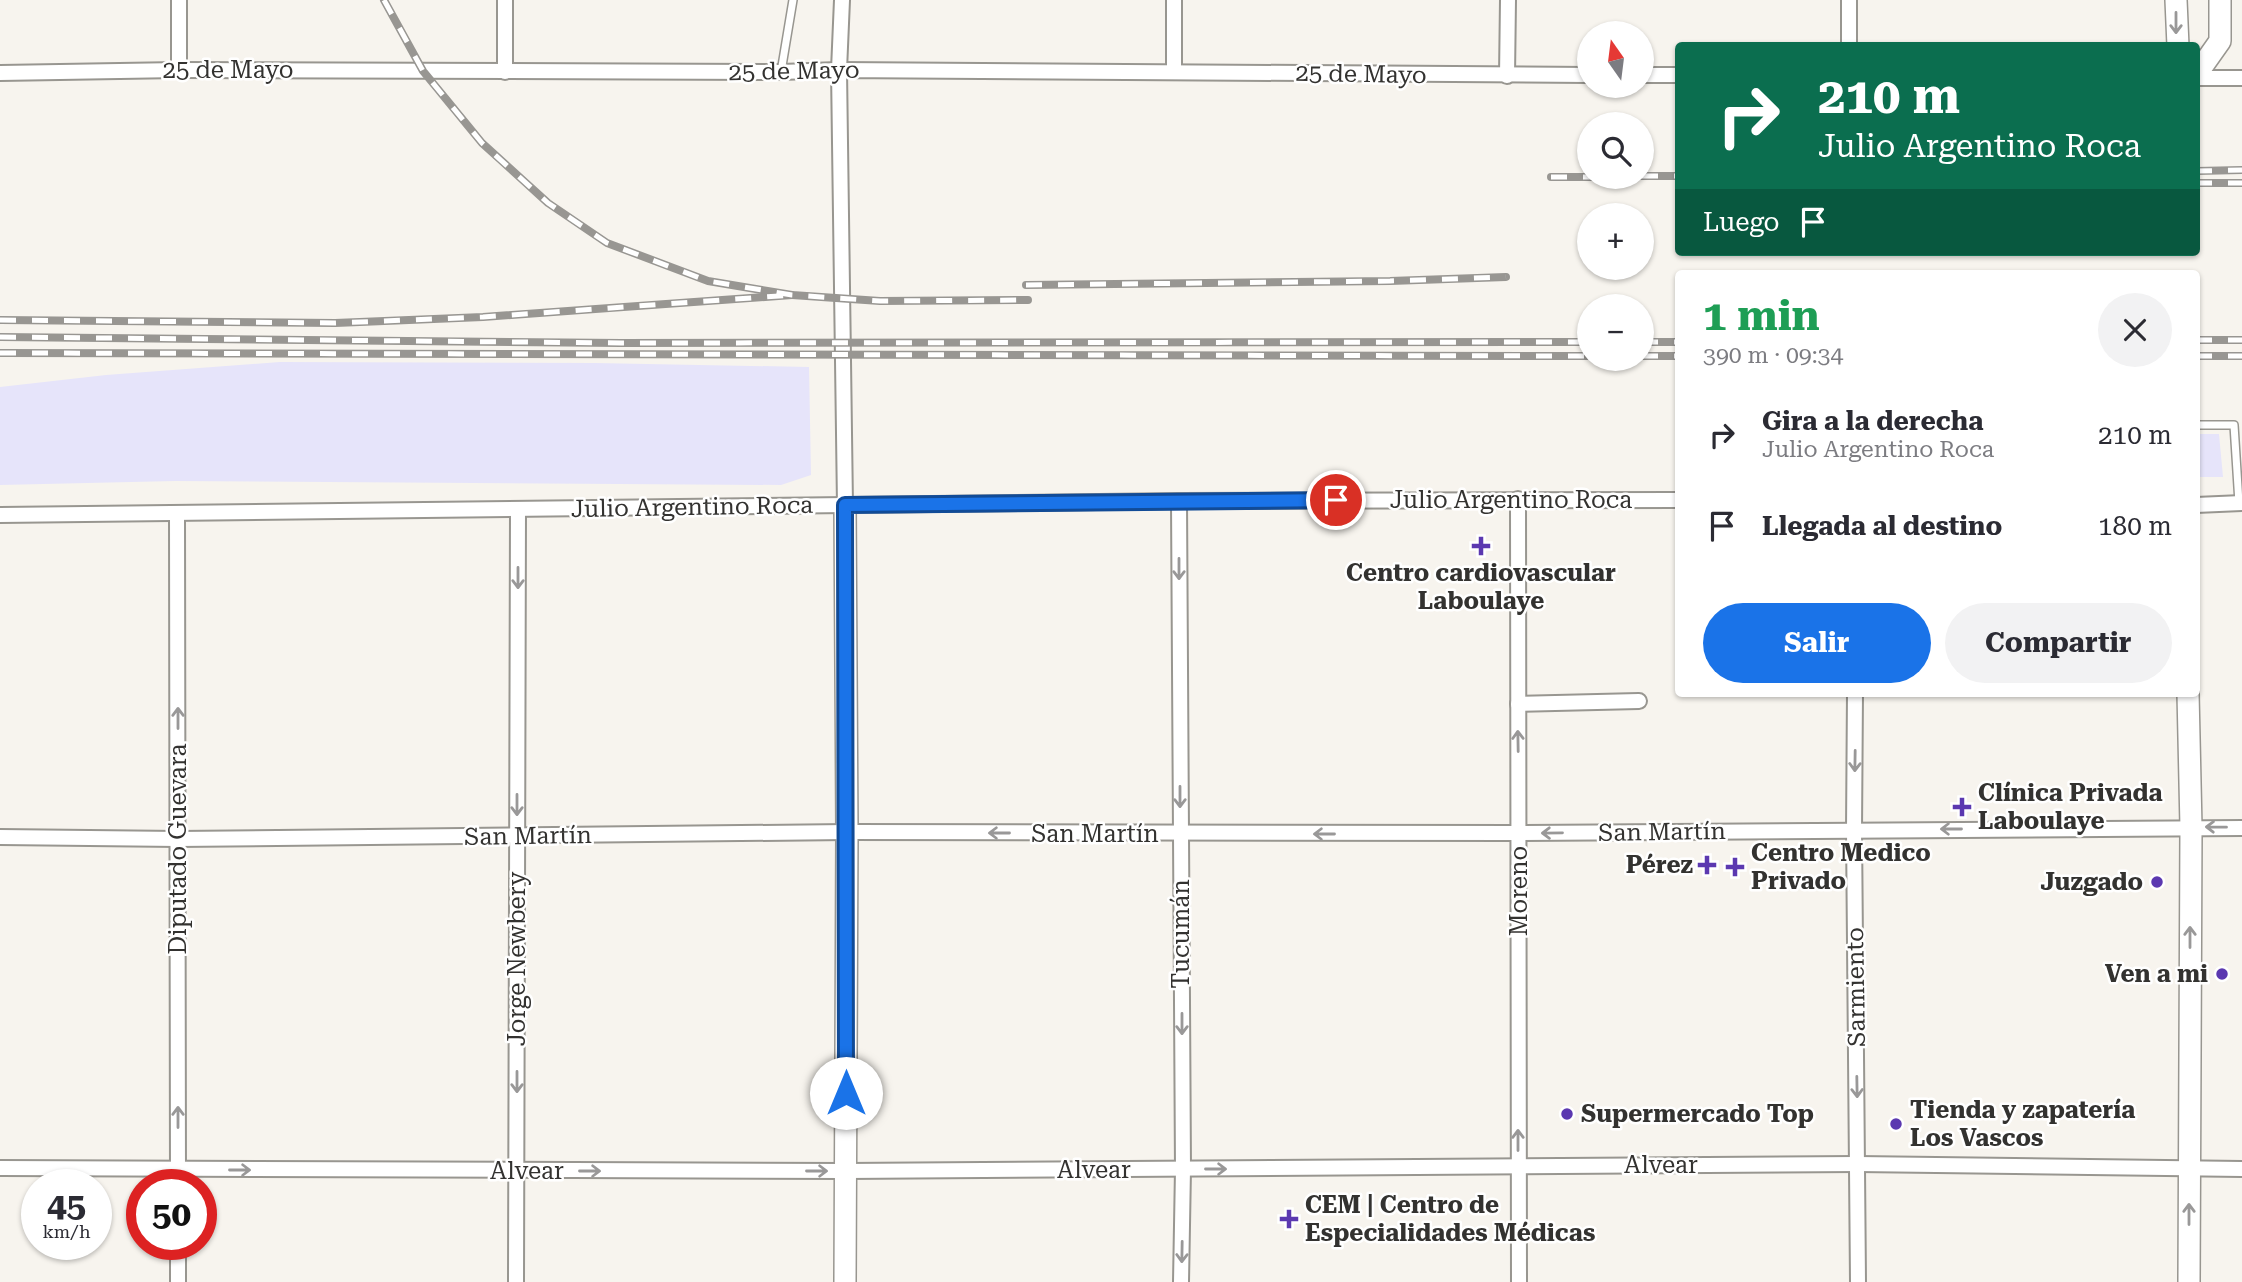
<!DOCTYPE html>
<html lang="es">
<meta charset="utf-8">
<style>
:root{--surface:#fff;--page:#f2f2f3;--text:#2b2b33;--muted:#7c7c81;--accent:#1a73e8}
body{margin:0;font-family:"Roboto Serif",serif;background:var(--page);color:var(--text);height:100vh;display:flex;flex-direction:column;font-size:26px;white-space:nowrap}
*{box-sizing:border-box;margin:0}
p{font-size:23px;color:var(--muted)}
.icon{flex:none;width:38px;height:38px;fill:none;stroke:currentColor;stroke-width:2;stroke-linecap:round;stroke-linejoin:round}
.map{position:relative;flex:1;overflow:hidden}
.side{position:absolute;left:1675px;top:270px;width:525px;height:427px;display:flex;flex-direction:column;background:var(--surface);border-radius:7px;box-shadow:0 2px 5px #0004}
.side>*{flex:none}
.banner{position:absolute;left:1675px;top:42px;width:525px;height:214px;border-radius:7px;box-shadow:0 2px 5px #0004;background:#0b6e4f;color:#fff;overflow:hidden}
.needle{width:46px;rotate:346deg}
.fabs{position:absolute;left:1577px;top:21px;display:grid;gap:14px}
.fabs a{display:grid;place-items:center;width:77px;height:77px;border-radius:50%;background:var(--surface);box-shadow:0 2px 5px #0004;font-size:35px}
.speed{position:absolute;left:21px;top:1169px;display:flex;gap:14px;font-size:35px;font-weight:700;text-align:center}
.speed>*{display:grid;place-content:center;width:91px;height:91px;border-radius:50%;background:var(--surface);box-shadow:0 2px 5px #0004;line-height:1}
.speed small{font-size:18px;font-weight:400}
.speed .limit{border:10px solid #d22;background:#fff;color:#111}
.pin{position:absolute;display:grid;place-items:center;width:60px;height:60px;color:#fff;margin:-30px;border:4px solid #fff;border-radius:50%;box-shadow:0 2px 7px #0007}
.me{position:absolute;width:77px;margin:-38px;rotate:0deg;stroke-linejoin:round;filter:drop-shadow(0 0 5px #0008)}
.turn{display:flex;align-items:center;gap:24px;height:147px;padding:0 28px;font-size:32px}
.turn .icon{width:91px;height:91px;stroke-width:2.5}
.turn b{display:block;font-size:49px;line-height:60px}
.then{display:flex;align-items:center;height:66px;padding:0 28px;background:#0003;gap:14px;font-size:26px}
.round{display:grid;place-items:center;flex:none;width:74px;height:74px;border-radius:37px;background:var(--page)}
.headline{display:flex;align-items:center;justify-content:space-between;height:119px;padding:0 28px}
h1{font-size:42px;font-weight:700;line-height:52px;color:#1e9e55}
.button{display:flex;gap:14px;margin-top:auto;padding:14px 28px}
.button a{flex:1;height:80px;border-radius:42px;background:var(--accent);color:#fff;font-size:28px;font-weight:700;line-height:80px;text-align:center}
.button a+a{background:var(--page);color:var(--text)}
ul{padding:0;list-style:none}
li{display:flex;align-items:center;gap:21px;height:91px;padding:0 28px}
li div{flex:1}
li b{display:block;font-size:26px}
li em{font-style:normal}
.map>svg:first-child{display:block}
</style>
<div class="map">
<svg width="2242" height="1282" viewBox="0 0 2242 1282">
<rect width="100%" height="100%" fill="#f7f4ee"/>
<!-- green -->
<g fill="#e6e4fa">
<path d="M280,362L595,363L809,367L811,475L781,485L175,481L0,485V387L106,375Z"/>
<path d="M2196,434H2219L2223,477H2196Z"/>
</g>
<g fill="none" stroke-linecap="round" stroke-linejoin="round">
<defs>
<g id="service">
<path d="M781,72L793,0"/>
<path d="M2196,425H2234L2239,503"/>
</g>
<g id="minor">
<path d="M179,0V70"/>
<path d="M505,0V72"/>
<path d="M842,0L839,70L845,505"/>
<path d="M1849,0V46"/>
<path d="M1174,71V0"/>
<path d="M0,73L179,70L781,72L839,70L1589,75"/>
<path d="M1642,75H1678"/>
<path d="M1507,76L1508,0"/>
<path d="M2196,78H2242"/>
<path d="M1518,499L1519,1282"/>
<path d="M1179,501L1183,1169L1181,1282"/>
<path d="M2196,505L2242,503"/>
<path d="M177,514L178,1185"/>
<path d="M0,515L1179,501L1678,500"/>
<path d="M1855,693L1854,830L1858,1282"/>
<path d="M1518,704L1639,701"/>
<path d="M0,837L178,839L847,832L1519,833L2242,828"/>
<path d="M0,1168L846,1171L1858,1164L2242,1169"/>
<path d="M178,1282V1244"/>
<path d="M516,1282L518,510"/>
</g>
<g id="secondary">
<path d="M2176,0L2178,46"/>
<path d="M2196,75L2220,41V0"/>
<path d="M845,505L847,832L845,1282"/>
<path d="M2188,693L2191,827L2189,1282"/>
</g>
</defs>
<!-- service casing -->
<use href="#service" stroke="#989690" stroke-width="10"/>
<!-- minor casing -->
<use href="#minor" stroke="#989690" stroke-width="18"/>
<!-- secondary casing -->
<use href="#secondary" stroke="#989690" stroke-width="24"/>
<!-- service -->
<use href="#service" stroke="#fff" stroke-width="7"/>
<!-- minor -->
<use href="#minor" stroke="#fff" stroke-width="14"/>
<!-- secondary -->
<use href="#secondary" stroke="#fff" stroke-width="21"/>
<defs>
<g id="rail">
<path d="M384,0L423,71L482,143L548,203L607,243L708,281L792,295L880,301L1028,300"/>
<path d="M2196,171L2242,170"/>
<path d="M1642,176H1678"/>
<path d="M1551,177H1616"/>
<path d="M2196,183H2242"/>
<path d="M1026,285L1390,281L1506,277"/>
<path d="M0,320L335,323L483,317L792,295"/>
<path d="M0,337L621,343L1589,342"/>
<path d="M2196,340H2242"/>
<path d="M1642,342H1678"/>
<path d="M0,353L1589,356"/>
<path d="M1642,356H1678"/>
<path d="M2196,356H2242"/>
</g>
</defs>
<!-- rail casing -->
<use href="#rail" stroke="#989692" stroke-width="8"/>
<!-- rail -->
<use href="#rail" stroke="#fff" stroke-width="5" stroke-dasharray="16" stroke-linecap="butt"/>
</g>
<!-- one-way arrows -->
<defs><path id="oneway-shaft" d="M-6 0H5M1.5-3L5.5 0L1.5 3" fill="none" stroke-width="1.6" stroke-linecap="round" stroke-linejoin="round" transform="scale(1.75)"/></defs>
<g stroke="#999898">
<use href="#oneway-shaft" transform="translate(2176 23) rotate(90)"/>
<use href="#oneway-shaft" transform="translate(1179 569) rotate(90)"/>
<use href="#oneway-shaft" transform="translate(518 578) rotate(90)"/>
<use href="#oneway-shaft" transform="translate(178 718) rotate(-90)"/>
<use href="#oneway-shaft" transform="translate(1518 741) rotate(-91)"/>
<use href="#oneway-shaft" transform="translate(1855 761) rotate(91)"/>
<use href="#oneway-shaft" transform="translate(1180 797) rotate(90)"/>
<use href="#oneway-shaft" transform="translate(517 805) rotate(90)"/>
<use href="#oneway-shaft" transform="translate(2216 827) rotate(-179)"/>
<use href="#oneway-shaft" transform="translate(1951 829) rotate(180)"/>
<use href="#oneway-shaft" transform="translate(999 833) rotate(-180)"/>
<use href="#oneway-shaft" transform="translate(1552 833) rotate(179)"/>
<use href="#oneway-shaft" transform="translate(1324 834) rotate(180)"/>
<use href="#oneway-shaft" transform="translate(2190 937) rotate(-90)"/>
<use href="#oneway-shaft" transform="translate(1182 1024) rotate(90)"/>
<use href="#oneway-shaft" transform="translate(517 1082) rotate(90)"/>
<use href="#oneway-shaft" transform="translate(1857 1087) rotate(89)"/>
<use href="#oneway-shaft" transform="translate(178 1117) rotate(-90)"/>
<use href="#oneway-shaft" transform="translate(1518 1140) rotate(-90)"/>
<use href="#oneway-shaft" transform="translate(1216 1169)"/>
<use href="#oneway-shaft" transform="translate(240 1170)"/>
<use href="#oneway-shaft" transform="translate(590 1171)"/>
<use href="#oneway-shaft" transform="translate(817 1171)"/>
<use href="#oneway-shaft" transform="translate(2189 1214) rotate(-90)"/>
<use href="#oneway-shaft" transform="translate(1182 1252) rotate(91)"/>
</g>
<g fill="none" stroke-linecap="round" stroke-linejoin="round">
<defs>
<path id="route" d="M846,1093L845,505L1336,500"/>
</defs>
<!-- route casing -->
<use href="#route" stroke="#114b97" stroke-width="18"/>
<!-- route -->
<use href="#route" stroke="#1a73e8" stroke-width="12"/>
</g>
<!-- markers -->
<g fill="#5b38b0" stroke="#fff" stroke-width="2.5">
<path d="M1477.5 535.5h7v7h7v7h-7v7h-7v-7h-7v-7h7z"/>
<path d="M1958.5 796.5h7v7h7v7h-7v7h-7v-7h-7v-7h7z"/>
<path d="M1703.5 854.5h7v7h7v7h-7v7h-7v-7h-7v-7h7z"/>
<path d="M1731.5 856.5h7v7h7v7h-7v7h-7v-7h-7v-7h7z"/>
<circle cx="2157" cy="882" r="7"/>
<circle cx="2222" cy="974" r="7"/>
<circle cx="1567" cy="1114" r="7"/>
<circle cx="1896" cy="1124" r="7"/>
<path d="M1285.5 1208.5h7v7h7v7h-7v7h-7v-7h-7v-7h7z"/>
</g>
<g text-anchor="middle" stroke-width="5" stroke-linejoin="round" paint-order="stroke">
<!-- street labels -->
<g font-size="24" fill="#333230" stroke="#fff">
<text x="228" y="78">25 de Mayo</text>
<text transform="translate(794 71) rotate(-1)" y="8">25 de Mayo</text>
<text transform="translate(1361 74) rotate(1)" y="8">25 de Mayo</text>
<text x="1511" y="508">Julio Argentino Roca</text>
<text transform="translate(692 507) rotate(-1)" y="8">Julio Argentino Roca</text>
<text transform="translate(1662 832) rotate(-1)" y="8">San Martín</text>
<text x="1095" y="842">San Martín</text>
<text transform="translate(528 836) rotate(-1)" y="8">San Martín</text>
<text transform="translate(178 849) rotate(-90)" y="8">Diputado Guevara</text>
<text transform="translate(1519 891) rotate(-90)" y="8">Moreno</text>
<text transform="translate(1181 934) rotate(-90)" y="8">Tucumán</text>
<text transform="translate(517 959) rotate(-90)" y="8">Jorge Newbery</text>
<text transform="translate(1856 987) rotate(-91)" y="8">Sarmiento</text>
<text x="1661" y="1173">Alvear</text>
<text x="1094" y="1178">Alvear</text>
<text x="527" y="1179">Alvear</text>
</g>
<!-- poi labels -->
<g font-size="24" font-weight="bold" fill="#333230" stroke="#fff" text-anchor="start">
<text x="1481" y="581" text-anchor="middle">Centro cardiovascular<tspan x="1481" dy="28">Laboulaye</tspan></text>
<text x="1978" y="801">Clínica Privada<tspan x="1978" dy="28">Laboulaye</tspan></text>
<text x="1751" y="861">Centro Medico<tspan x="1751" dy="28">Privado</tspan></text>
<text x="1693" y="873" text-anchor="end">Pérez</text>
<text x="2143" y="890" text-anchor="end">Juzgado</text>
<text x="2208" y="982" text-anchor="end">Ven a mi</text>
<text x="1910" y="1118">Tienda y zapatería<tspan x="1910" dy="28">Los Vascos</tspan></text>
<text x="1581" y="1122">Supermercado Top</text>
<text x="1305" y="1213">CEM | Centro de<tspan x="1305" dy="28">Especialidades Médicas</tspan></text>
</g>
</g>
</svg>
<div class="fabs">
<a><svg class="needle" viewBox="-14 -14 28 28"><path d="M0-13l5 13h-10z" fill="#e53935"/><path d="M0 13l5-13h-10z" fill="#7c7c81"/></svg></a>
<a><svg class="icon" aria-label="search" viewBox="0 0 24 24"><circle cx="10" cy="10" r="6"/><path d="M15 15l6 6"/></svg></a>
<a>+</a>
<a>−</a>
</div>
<div class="speed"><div>45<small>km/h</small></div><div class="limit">50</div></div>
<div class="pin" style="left:1336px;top:500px;background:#d93025"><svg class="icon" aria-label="arrive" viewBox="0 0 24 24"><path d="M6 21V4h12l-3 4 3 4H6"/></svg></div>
<svg class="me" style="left:846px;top:1093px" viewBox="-20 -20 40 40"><circle r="19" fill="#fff"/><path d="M0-13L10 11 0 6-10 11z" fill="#1a73e8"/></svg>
<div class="banner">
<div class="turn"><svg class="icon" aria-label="right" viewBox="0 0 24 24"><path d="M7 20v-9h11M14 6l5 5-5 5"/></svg><div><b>210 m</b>Julio Argentino Roca</div></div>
<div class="then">Luego<svg class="icon" aria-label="arrive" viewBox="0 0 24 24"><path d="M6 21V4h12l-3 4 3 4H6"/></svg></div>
</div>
<section class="side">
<div class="headline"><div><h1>1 min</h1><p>390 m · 09:34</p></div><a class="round"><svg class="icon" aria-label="close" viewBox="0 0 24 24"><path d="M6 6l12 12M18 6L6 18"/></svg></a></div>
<ul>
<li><svg class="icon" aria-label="right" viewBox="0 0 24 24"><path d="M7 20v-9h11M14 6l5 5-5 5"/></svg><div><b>Gira a la derecha</b><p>Julio Argentino Roca</p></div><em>210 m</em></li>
<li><svg class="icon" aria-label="arrive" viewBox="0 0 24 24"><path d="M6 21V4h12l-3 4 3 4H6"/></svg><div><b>Llegada al destino</b></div><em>180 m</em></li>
</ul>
<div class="button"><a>Salir</a><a>Compartir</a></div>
</section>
</div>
